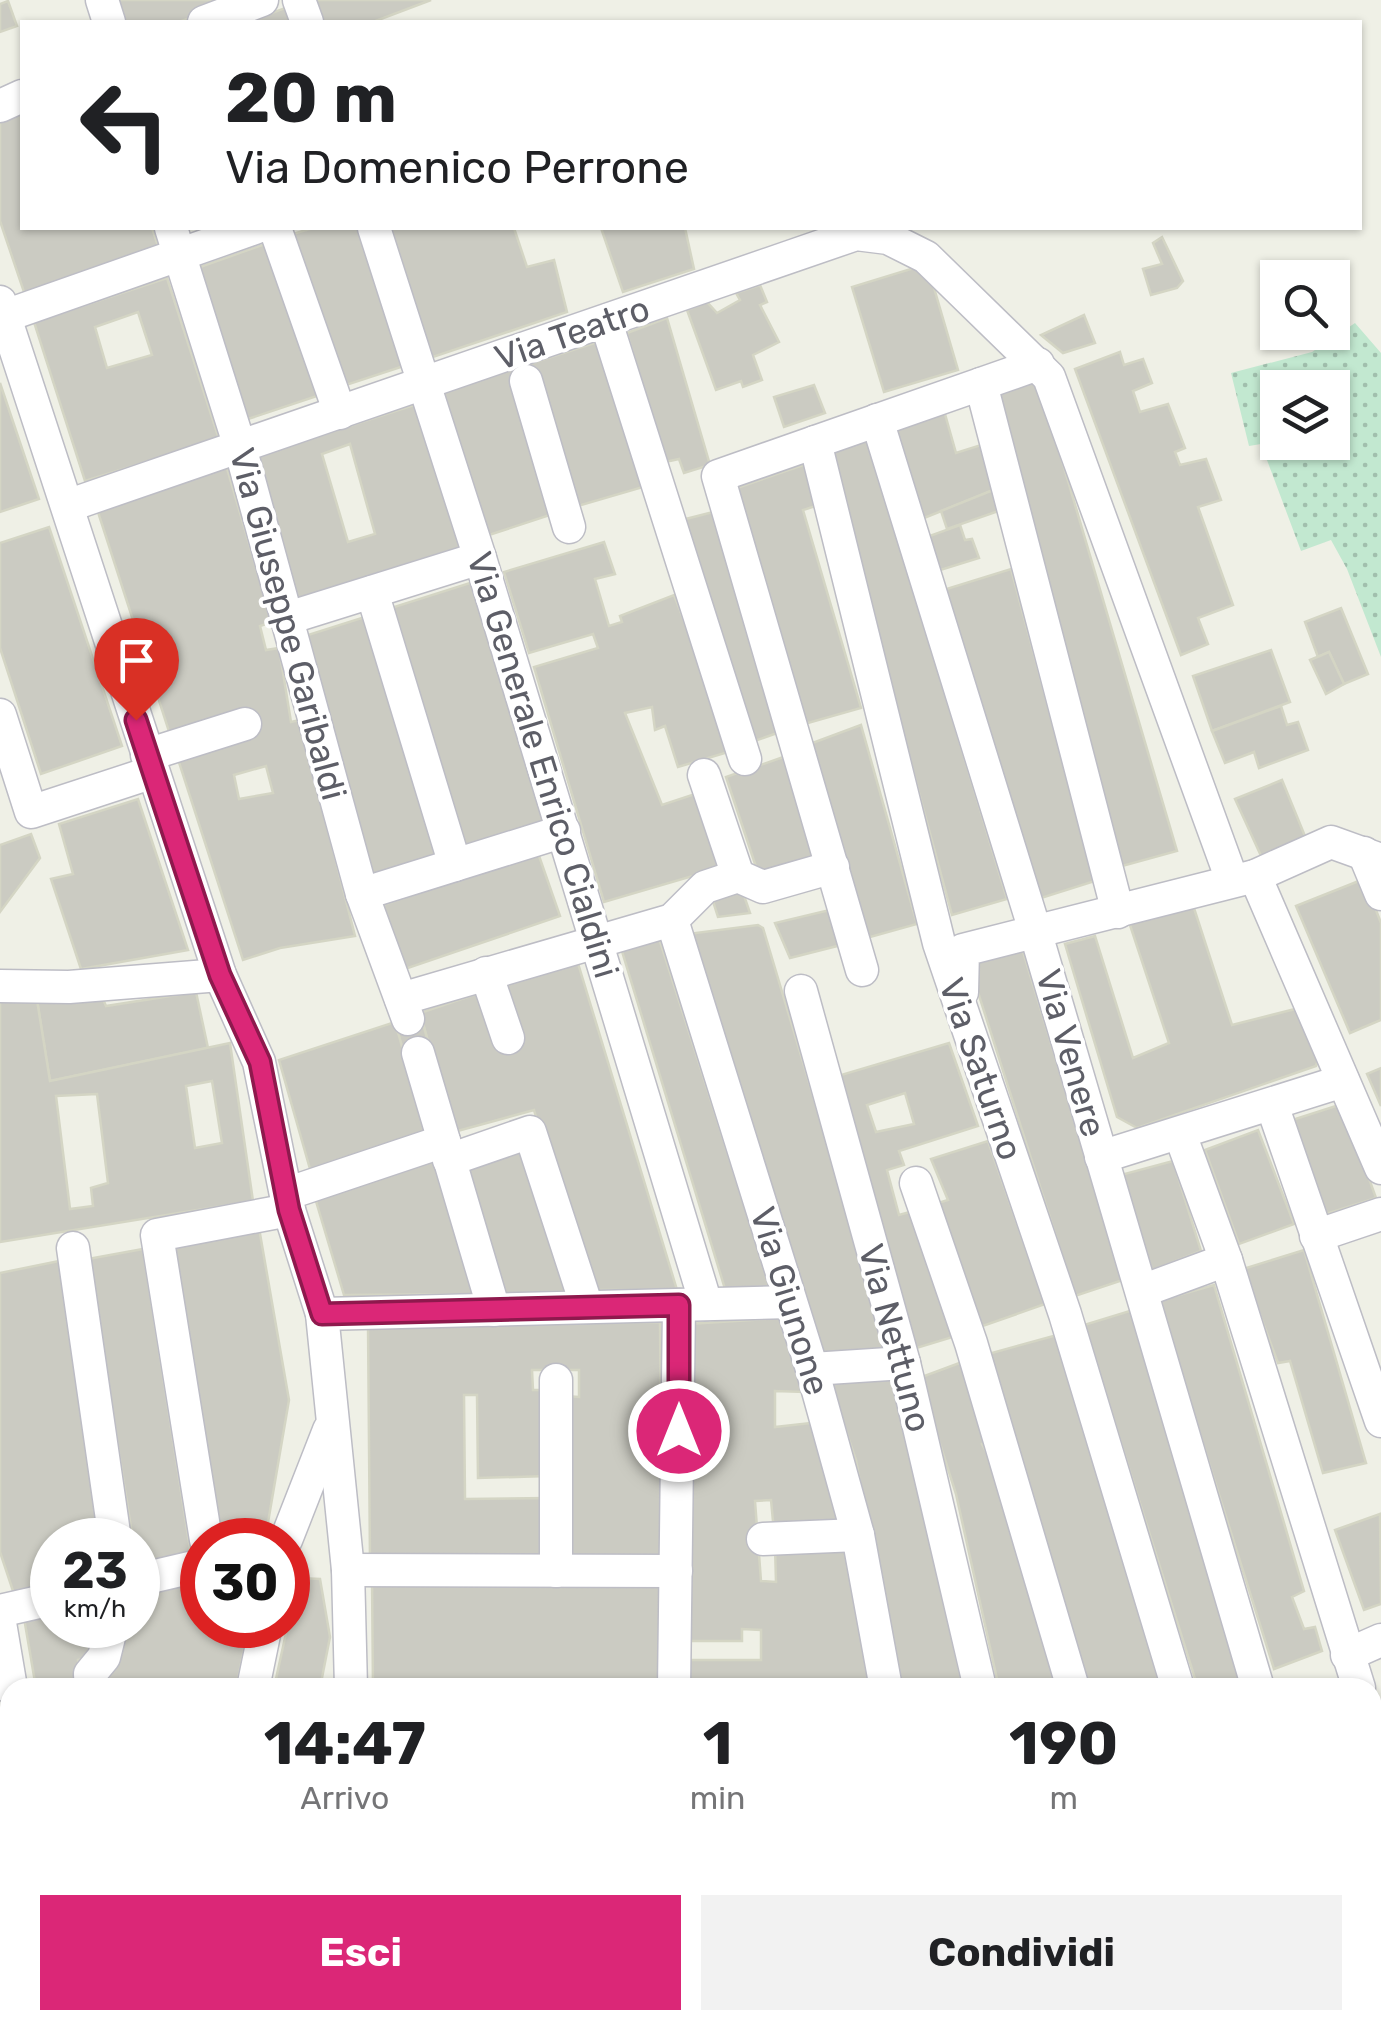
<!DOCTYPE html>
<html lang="it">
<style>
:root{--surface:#fff;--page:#f2f2f2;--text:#202124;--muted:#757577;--accent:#db2777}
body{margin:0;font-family:Rubik,sans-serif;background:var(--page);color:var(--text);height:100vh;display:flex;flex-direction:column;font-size:38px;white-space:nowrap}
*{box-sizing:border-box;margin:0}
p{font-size:32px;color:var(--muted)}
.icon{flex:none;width:55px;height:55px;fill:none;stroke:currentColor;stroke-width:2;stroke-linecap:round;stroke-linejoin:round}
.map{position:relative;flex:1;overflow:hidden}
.side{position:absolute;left:0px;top:1678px;width:1382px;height:352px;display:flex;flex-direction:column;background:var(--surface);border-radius:30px 30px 0 0;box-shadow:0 2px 8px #0004}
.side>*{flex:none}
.top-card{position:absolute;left:20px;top:20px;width:1342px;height:210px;border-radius:0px;box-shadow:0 2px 8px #0004;background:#fff;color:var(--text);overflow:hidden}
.tools{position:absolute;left:1260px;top:260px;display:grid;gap:20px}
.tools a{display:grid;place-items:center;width:90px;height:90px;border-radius:0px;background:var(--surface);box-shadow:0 2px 8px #0004;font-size:50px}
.speed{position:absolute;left:30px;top:1518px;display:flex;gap:20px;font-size:50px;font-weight:700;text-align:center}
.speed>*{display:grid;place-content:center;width:130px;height:130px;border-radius:50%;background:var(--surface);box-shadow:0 2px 8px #0004;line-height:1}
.speed small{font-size:25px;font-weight:400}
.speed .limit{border:15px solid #d22;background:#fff;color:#111}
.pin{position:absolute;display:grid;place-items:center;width:85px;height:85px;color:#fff;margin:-102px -42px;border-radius:50% 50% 50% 0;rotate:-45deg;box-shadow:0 0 10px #0007}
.pin .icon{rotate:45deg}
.me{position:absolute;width:110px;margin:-55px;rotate:0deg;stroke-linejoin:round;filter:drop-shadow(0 0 8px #0008)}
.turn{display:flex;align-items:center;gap:35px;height:210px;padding:0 40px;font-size:45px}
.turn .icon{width:130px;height:130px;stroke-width:2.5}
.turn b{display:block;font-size:70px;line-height:85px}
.eta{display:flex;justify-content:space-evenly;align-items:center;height:170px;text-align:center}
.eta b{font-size:60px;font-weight:700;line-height:70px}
.primary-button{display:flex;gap:20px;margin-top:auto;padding:20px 40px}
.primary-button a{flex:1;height:115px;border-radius:0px;background:var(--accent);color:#fff;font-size:40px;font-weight:700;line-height:115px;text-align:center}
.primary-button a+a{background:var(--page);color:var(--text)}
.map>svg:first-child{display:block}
</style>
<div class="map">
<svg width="1381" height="2029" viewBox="0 0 1381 2029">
<defs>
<pattern id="grass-dots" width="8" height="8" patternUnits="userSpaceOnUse" patternTransform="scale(2.5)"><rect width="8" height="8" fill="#c2e8d0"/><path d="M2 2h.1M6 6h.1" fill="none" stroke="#a1bfad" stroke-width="1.8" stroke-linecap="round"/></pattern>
</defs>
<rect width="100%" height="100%" fill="#eff0e6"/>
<!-- grass -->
<path fill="url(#grass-dots)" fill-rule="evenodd" d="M1355,323L1381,353V657L1347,569L1331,540L1301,551L1261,444L1249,446L1231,373L1312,352ZM1278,388H1332V442H1278Z"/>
<!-- building -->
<g fill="#cbcbc2" stroke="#d4d5c4" stroke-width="2.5" fill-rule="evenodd">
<path d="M118,0H240L179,22H124Z"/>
<path d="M311,0H431L373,22H318Z"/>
<path d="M8,1L17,26L0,32V4Z"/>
<path d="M285,8L290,22H248Z"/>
<path d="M22,111V228H152L159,249L25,295L0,221V119Z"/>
<path d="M313,228H359L404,366L337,388L289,235Z"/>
<path d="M385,228H514L527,267L554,260L567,312L427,359Z"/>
<path d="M601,228H685L694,269L623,292Z"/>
<path d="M1162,237L1183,281L1177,288L1151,295L1143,269L1162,264L1153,243Z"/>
<path d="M271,242L320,395L242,421L197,268Z"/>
<path d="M927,264L958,370L884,392L852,287Z"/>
<path d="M167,278L219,439L85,481L34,322ZM138,312L152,355L107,368L95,327Z"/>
<path d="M760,285L767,302L760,305L779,342L753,355L762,380L743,387L741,381L716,390L687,310L707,302L717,313L740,300L736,293Z"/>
<path d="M1084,315L1095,343L1063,353L1041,335Z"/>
<path d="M667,318L710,465L684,473L679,459L665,462L627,333Z"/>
<path d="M607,339L650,485L571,508L529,364Z"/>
<path d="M1120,352L1124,365L1143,359L1152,383L1133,391L1140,412L1168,404L1185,448L1175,452L1180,465L1206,459L1221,500L1198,507L1233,605L1198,618L1208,644L1181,655L1075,369Z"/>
<path d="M513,368L553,514L483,537L436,393Z"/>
<path d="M1038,379L1177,851L1115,868L996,392Z"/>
<path d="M0,383L39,499L0,512Z"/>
<path d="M814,385L825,413L784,427L774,397Z"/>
<path d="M417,404L461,547L296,599L254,457ZM350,444L375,534L348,542L322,454Z"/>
<path d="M943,407L956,453L981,445L994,490L919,520L891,423Z"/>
<path d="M865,429L1007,899L952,915L824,441Z"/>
<path d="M809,463L822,504L803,510L861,708L801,725L731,490Z"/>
<path d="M226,465L272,622L260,626L266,650L279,648L291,722L300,720L355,936L280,948L243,960L97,509ZM266,766L273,793L239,799L234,775Z"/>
<path d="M1003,486L1010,507L947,529L941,511Z"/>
<path d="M717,511L786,730L749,743L682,520Z"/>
<path d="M960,525L965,540L972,539L979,558L934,572L924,538Z"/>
<path d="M49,527L122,746L41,774L0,648V543Z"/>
<path d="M604,542L615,574L595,579L609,626L622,622L620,616L674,595L735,750L678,767L665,726L655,730L652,707L625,713L662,805L704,791L727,866L604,902L534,667L598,648L593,634L529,653L504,572Z"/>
<path d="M1011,569L1095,881L1038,899L940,591Z"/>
<path d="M473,582L546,826L461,847L391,608Z"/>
<path d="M1341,608L1368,674L1344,684L1329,652L1318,657L1305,622Z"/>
<path d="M371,615L440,857L372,876L308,635Z"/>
<path d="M1271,650L1290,702L1212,731L1193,676Z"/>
<path d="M1329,652L1344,684L1326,694L1310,660Z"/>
<path d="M1281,706L1287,725L1298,722L1308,750L1259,768L1254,752L1225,763L1212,731Z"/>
<path d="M861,725L917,924L863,939L807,745Z"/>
<path d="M792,754L820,861L759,876L726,777Z"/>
<path d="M1282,780L1309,846L1262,858L1235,799Z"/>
<path d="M138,799L188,950L81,969L51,879L73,874L59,824Z"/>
<path d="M31,834L40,858L0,912V845Z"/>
<path d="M538,853L560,916L405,969L383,905Z"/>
<path d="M1364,879L1381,923V1020L1350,1033L1296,906Z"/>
<path d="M741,887L750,913L718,917L711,895Z"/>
<path d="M1192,902L1232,1025L1299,1008L1319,1057L1316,1066L1137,1128L1117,1117L1065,944L1095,936L1133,1058L1169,1043L1129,922Z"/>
<path d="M834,909L845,944L790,958L775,923Z"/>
<path d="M758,925L763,928L890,1354L823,1357L688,934Z"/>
<path d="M658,935L771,1289H725L621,948Z"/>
<path d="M1021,945L1123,1280L1075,1296L968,961Z"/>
<path d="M577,960L677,1290H587L534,1110L454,1132L420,1013Z"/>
<path d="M196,992L208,1048L50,1081L37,1000L102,997L106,1006Z"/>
<path d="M37,1000L50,1081L230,1043L253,1201L0,1242V1001ZM212,1081L222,1143L195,1148L186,1086ZM97,1094L108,1183L91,1188L93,1206L70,1209L56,1096Z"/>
<path d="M420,1013L430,1049L405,1058L395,1022Z"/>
<path d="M395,1022L426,1131L310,1169L279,1060Z"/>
<path d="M949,1043L978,1126L899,1151L904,1165L887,1170L899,1215L917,1210L956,1336L910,1350L841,1075ZM905,1093L914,1124L876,1132L867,1105Z"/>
<path d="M1381,1068V1106L1367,1074Z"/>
<path d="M1342,1104L1376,1198L1326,1214L1289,1121Z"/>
<path d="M1258,1130L1294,1224L1239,1244L1205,1150Z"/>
<path d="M988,1141L1045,1304L980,1327L938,1203L948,1200L931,1159Z"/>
<path d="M526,1150L568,1291L503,1294L465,1169Z"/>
<path d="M434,1154L474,1294L344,1295L313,1191Z"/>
<path d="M1173,1161L1201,1251L1148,1272L1117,1176Z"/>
<path d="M259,1228L289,1400L265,1540H215L171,1243Z"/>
<path d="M143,1249L191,1555L138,1566V1540H133L88,1259Z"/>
<path d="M1304,1250L1366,1463L1323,1473L1290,1361L1278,1363L1243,1269Z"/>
<path d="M64,1260L102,1540H52V1586L14,1594L0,1552V1273Z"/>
<path d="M1214,1285L1304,1591L1292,1597L1304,1629L1315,1627L1322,1651L1274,1669L1158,1301Z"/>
<path d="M1133,1310L1242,1680L1224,1688H1198L1084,1325Z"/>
<path d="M782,1318L804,1392L775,1391V1427L819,1422L841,1531L774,1532L771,1500L755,1501L761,1581L776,1582L775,1546H844L873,1688H688L689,1660H761V1630L742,1629V1641H690L688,1324Z"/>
<path d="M660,1322L662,1560H567L566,1396L579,1397V1370H532L533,1390H546L547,1476L478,1478L477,1395H464L465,1499L547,1498L548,1561L370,1562L368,1324Z"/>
<path d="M1057,1335L1164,1688H1089L988,1354Z"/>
<path d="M965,1361L989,1441L982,1444L997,1472L1058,1688H999L956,1494L919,1378Z"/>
<path d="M896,1379L963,1688H897L856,1460L829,1381Z"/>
<path d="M1380,1514L1381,1604L1364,1610L1335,1530Z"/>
<path d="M202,1572V1625H249L236,1688H107L118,1625H138V1587Z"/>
<path d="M298,1578L320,1579L330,1637L320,1688H274Z"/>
<path d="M372,1578L665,1587L670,1688H373Z"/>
<path d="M52,1606V1625H98L97,1655L78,1660L81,1688H36L23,1612Z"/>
<path d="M0,1741L10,1800V2020H47L49,2029H0Z"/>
<path d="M1372,1795L1381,1817V1824L1372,1828Z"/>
<path d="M1381,1871V1898L1372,1901V1873Z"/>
<path d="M87,2020H169L168,2029H88Z"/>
<rect x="530" y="2020" width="90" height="9"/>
<rect x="674" y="2020" width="89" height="9"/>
<rect x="797" y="2020" width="84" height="9"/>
<rect x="911" y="2020" width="91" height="9"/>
<rect x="1035" y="2020" width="89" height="9"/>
<path d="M1149,2020H1203L1205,2029H1149Z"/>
<path d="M1278,2020H1356L1359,2029H1278Z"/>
</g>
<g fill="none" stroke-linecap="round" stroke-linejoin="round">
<defs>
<g id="street">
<path d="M102,0L109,22"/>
<path d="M299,0L307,22"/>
<path d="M204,22L262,0"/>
<path d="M0,106L22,96"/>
<path d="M171,228L240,447L362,894L408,1019"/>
<path d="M275,228L340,413"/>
<path d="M374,228L480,558L706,1304"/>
<path d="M0,302L220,975L259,1062L289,1210L322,1314L348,1570L351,1688"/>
<path d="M5,316L255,228"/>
<path d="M606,322L745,759"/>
<path d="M526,381L569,527"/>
<path d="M981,384L1118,912"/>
<path d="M877,420L1036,934L1258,1688"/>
<path d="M815,442L939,943L1065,1314L1178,1688"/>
<path d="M70,505L856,234L888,238L926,257L1049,377L1232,880"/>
<path d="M372,592L455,865"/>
<path d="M288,618L480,558"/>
<path d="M0,715L31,812L153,772"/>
<path d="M147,755L245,724"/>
<path d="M704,775L738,876"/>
<path d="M1364,853L1381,894"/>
<path d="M1255,876L1381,1168"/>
<path d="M362,894L564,831"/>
<path d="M672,920L812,1369L858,1535L886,1688"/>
<path d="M862,970L718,476L1038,364"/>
<path d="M486,973L508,1038"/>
<path d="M0,986L69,987L220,975"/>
<path d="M801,991L904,1363L980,1688"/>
<path d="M962,992L963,950L1255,876L1331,842L1381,860"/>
<path d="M401,999L672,920L705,887L738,876L763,887L833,867"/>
<path d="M418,1053L494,1310"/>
<path d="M1272,1105L1381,1421"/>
<path d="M1180,1134L1226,1260L1359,1688"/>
<path d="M1101,1157L1343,1081"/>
<path d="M449,1160L530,1132L587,1307"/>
<path d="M916,1183L971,1343L1073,1688"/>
<path d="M286,1194L444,1141"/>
<path d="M1316,1236L1381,1214"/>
<path d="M73,1248L115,1540"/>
<path d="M1142,1291L1226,1260"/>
<path d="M322,1314L790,1302"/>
<path d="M812,1369L904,1363"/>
<path d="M556,1380V1571"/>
<path d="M763,1539L858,1535"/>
<path d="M206,1540L157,1235L289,1210"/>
<path d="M286,1540L329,1430"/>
<path d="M348,1570L676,1571"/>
<path d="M138,1580L202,1565"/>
<path d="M0,1611L52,1599"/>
<path d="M0,1623L11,1688"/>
<path d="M1347,1655L1381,1640"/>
<path d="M91,1688L90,1674L104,1657L112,1625"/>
<path d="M253,1688L266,1625"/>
<path d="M674,1688L679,1305"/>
<path d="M1372,1724L1381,1748"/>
<path d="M1372,1858L1381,1854"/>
<path d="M1372,1999L1381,2023"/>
<path d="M70,2020L72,2029"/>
<path d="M780,2020V2029"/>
<path d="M1019,2020V2029"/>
<path d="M1221,2020L1223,2029"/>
<path d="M179,2029L181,2020"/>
<path d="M342,2029V2020"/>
<path d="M657,2029V2020"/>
<path d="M898,2029V2020"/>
<path d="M1137,2029V2020"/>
</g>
</defs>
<!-- street casing -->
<use href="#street" stroke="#bdbdc5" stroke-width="35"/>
<!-- street -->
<use href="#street" stroke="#fff" stroke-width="32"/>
</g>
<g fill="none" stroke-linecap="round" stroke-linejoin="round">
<defs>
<path id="route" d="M136,720L220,975L260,1062L289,1210L322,1314L679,1305V1431"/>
</defs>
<!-- route casing -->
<use href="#route" stroke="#8e194d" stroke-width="25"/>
<!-- route -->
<use href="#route" stroke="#db2777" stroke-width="18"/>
</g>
<g text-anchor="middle" stroke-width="8" stroke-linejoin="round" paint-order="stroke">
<!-- street labels -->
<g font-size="35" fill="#5d5e67" stroke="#fff">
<text transform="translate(572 333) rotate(-19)" y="12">Via Teatro</text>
<text transform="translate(288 624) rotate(75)" y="12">Via Giuseppe Garibaldi</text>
<text transform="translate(543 765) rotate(73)" y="12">Via Generale Enrico Cialdini</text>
<text transform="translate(1071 1053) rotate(74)" y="12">Via Venere</text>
<text transform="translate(981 1069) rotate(71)" y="12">Via Saturno</text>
<text transform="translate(790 1301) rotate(73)" y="12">Via Giunone</text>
<text transform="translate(895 1338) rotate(75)" y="12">Via Nettuno</text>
</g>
</g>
</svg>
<div class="tools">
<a><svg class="icon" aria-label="search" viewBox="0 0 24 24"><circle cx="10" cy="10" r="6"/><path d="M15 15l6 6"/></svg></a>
<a><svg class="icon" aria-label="layers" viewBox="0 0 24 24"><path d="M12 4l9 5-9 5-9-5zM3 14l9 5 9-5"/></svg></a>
</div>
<div class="speed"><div>23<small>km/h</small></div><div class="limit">30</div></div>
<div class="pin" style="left:136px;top:720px;background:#d93025"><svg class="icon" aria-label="arrive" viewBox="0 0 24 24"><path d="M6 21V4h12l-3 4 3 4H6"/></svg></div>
<svg class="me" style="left:679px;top:1431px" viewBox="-20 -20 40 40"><circle r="17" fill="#db2777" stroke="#fff" stroke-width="3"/><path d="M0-11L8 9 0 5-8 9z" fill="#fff"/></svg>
<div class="top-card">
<div class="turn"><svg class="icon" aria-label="left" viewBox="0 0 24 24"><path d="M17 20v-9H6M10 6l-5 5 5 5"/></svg><div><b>20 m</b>Via Domenico Perrone</div></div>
</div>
<section class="side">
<div class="eta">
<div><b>14:47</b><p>Arrivo</p></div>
<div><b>1</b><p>min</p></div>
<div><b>190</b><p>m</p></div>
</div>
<div class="primary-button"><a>Esci</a><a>Condividi</a></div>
</section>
</div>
